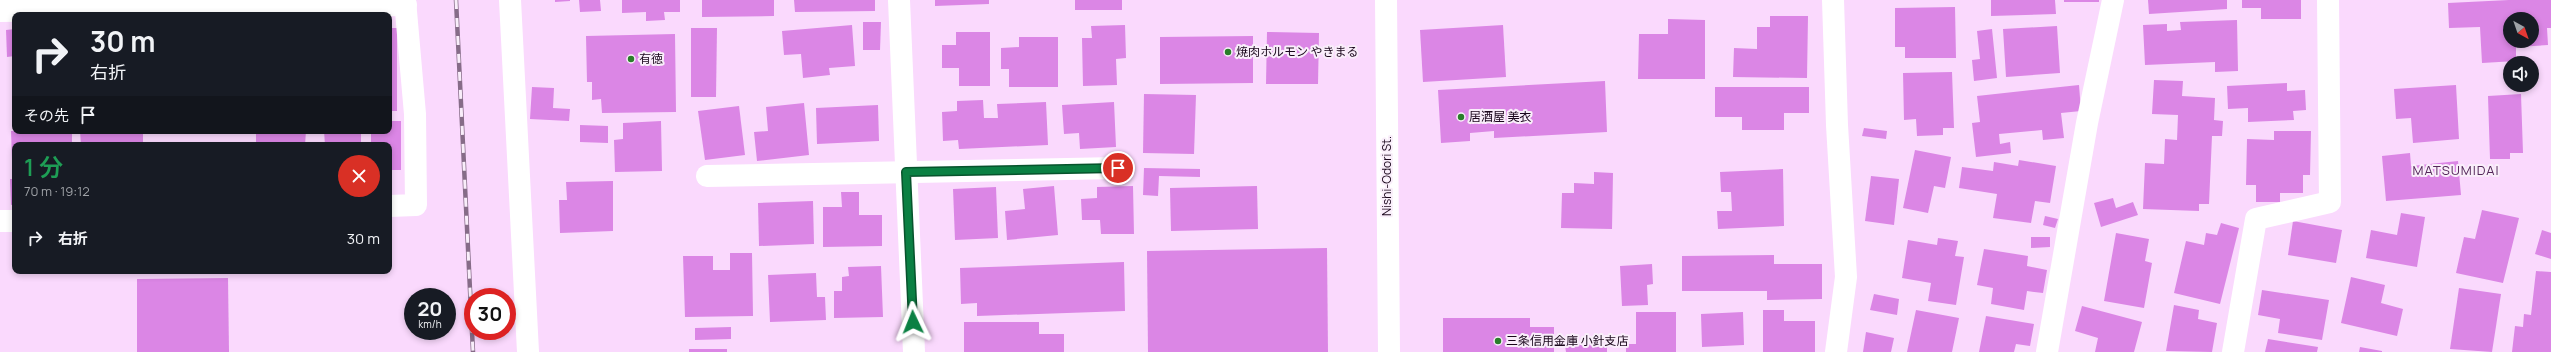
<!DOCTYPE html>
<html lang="ja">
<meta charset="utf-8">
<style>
:root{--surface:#171b24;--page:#242831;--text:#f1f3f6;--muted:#9ea1a6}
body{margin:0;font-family:Manrope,"Noto Sans JP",sans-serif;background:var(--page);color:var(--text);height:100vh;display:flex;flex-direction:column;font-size:15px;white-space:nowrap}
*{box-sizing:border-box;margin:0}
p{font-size:13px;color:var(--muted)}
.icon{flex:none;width:22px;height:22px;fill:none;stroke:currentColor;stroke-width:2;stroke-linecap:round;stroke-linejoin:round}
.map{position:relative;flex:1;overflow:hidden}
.drawer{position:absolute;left:12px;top:142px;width:380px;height:132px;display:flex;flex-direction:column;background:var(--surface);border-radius:8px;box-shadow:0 2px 6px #0003}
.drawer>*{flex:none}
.banner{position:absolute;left:12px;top:12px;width:380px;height:122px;border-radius:8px;box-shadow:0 2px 6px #0003;background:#171b24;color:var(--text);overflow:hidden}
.needle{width:26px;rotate:140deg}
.tools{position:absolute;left:2503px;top:12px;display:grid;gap:8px}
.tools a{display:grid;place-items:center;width:36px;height:36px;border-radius:50%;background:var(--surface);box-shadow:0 2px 6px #0003;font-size:20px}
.speed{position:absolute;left:404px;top:288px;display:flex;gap:8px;font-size:20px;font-weight:700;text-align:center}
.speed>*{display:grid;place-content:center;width:52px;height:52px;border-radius:50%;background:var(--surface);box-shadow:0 2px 6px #0003;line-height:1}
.speed small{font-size:10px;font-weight:400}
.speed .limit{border:6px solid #d22;background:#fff;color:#111}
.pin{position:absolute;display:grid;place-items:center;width:34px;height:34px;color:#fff;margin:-17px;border:2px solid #fff;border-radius:50%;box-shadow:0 1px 4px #0007}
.me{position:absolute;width:44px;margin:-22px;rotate:358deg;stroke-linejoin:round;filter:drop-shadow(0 0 3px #0008)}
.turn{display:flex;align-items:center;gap:14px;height:84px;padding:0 12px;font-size:18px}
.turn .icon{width:52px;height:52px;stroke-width:2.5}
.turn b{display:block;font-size:28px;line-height:34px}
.then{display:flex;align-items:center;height:38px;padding:0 12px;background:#0003;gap:8px;font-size:15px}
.round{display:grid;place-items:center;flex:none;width:42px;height:42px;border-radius:21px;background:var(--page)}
.head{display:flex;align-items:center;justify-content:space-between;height:68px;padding:0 12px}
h1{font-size:24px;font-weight:600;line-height:30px;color:#1e9e55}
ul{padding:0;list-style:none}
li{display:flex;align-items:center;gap:12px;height:56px;padding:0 12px}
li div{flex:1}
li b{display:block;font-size:15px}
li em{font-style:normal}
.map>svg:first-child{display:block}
</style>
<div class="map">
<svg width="2551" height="352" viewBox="0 0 2551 352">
<rect width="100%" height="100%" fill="#fad9fd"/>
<!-- building -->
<g fill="#db86e5" fill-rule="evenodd">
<path d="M555,0H570V1L555,2Z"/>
<path d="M579,0H600L601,11L580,12Z"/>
<path d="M622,0H680V12H664L665,20L646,21V12L622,13Z"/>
<path d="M702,0H774V16L702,17Z"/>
<path d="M794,0H875V11L795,12Z"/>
<path d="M935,0H989V4L935,6Z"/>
<rect x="1075" y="0" width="47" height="10"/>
<path d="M1991,0H2055L2056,14L1991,16Z"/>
<rect x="2064" y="0" width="35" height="2"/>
<path d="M2148,0H2227V9L2149,14Z"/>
<path d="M2242,0H2301V19H2261V8H2242Z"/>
<path d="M2509,0H2551V28H2547L2548,45L2516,47V61L2482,63L2480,27L2449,28L2448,3ZM2510,19H2532V41H2510Z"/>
<path d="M1955,7L1956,58H1905V47H1895V8Z"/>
<path d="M1770,16H1808L1807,78L1733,77L1734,48L1757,49V27H1770Z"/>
<path d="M1668,19L1705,20V79H1638L1639,34H1668Z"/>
<path d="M2237,20L2238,71L2215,72V62L2145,65L2143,25L2167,24V31L2181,30L2180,22Z"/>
<path d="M863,22H881L880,50H863Z"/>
<path d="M852,25L855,66L829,68L830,75L803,78L801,54L784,55L782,31Z"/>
<path d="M1125,25L1126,58L1116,59L1117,85L1083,86L1082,38H1092L1091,26Z"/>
<path d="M1503,25L1506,77L1423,82L1420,30Z"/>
<path d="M2057,26L2060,73L2006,77L2003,29Z"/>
<rect x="389" y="28" width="8" height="83"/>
<path d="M691,28H717L716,97H691Z"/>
<path d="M15,29V56L7,57L6,30Z"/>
<path d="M1992,29L1997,78L1974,81L1972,60L1980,59L1977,31Z"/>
<path d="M956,32H990V86H959V68H942V45H956Z"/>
<path d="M1267,32L1319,33L1318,84H1266Z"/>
<path d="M675,34L676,112L602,113L601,99L592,100V82H587L586,36Z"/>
<path d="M1253,36V83L1160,84V37Z"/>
<path d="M1019,37H1058V87H1009V69H1001V48L1019,47Z"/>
<path d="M1952,72L1954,128H1943V135L1917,136L1916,119L1904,120L1903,73Z"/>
<path d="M2154,80L2183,81L2182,96L2215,98L2214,120L2223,121L2222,136H2212L2209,204H2199V211L2143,209L2145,163L2164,164L2165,139L2177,140L2178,115L2152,114Z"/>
<path d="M1605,81L1607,132L1494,138V131L1470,133V141L1441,143L1438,90Z"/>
<path d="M2287,83V91L2305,90L2306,110L2293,111L2294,120L2248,122V108L2228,109L2227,86Z"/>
<path d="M2079,85L2081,111L2061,113L2064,138L2043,140L2042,130L1999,134L2000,144L2010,142L2011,153L1976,157L1972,123L1980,122L1977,96Z"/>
<path d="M2456,85L2459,139L2413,143L2411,118L2396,119L2394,89Z"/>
<path d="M532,87L554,88L553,108L570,109L569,121L530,119Z"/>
<path d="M1715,87H1809V113H1784V130H1742V117H1715Z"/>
<path d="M1144,94L1196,95L1194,154L1143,153Z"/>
<path d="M2521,94L2523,153H2510V159H2490L2488,96Z"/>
<path d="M983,100L984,118H998L997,104L1046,102L1048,145L959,149L958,140L943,141L942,112L957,111V101Z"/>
<path d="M1114,102L1116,147L1080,149L1079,133L1064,134L1062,105Z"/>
<path d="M804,103L809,155L757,161L754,132L768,131L766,107Z"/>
<path d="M878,105L879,141L817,144L816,108Z"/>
<path d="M739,106L745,155L705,160L698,111Z"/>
<path d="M389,121H401V170H389V145H371V131H389Z"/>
<path d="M661,121L662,171L615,172L614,140L623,139V123Z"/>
<path d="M580,125L608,126V143L580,142Z"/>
<path d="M1864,128L1887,131L1886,139L1862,136Z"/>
<path d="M11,131H72V145H15V160H12Z"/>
<path d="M80,131H143V145H81Z"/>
<path d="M256,131H306L305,145H256Z"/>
<path d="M324,131H361V145H325Z"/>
<path d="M2274,131H2311L2310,175H2303V193H2280V202H2256V185H2246L2247,139L2274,140Z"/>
<path d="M1915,150L1951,157L1945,188L1934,186L1928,213L1903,208Z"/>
<path d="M2410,153L2411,166L2458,161L2461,195L2386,201L2382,156Z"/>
<path d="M2019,160L2056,166L2050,203L2035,201L2031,223L1993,218L1997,194L1959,188L1962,167L1993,171L1994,162L2018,166Z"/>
<path d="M1144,168L1200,169V177L1159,176L1158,196L1143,195Z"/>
<path d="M1783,169L1784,226L1718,229L1717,211H1732L1731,192H1721L1720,172Z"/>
<path d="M1594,172L1613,173L1612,229L1561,228L1562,193H1574V183L1594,184Z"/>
<path d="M1871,176L1899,179L1894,225L1865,221Z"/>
<path d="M10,179H15V204L11,205Z"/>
<path d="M613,181V231L560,233L559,200H567L566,182Z"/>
<path d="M1054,186L1058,235L1007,240L1005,211L1025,209L1023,189Z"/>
<path d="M1133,186L1134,234H1101L1100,220H1082L1081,199L1097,198V187Z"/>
<path d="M1257,186L1258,229L1171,231L1170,188Z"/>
<path d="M996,187L998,238L955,240L953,189Z"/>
<path d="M841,192H859V215H882V246L823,247V207H842Z"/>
<path d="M2113,198L2116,208L2133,202L2138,215L2101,227L2094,203Z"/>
<path d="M813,201L814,244L759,246L758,203Z"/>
<path d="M2482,210L2519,218L2503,283L2456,273L2464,237L2475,239Z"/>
<path d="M2401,213L2425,217L2417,267L2366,258L2371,230L2397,235Z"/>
<path d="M2045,216L2058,219L2055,228L2043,225Z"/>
<path d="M2293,221L2342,230L2336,263L2288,255Z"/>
<path d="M2221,223L2239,228L2220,304L2174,293L2186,241L2204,245L2206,233L2217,235Z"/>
<path d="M2542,230L2551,233V259L2535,254Z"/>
<path d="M2116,233L2149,239L2145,261L2152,263L2144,308L2104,301Z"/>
<path d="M2031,237H2050V247L2031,248Z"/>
<path d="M1938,238L1958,241L1955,256L1964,257L1956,305L1928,301L1931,283L1902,278L1908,240L1937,245Z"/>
<path d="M1327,248L1328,352H1148L1147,251Z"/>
<path d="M1984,249L2028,256L2027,266L2047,270L2043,293L2027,291L2024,310L1991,304L1993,288L1977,285Z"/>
<path d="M730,253H752L753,316L685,317L683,256H713V270H730Z"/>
<path d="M1774,255V264H1822V299L1767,300V291H1682V256Z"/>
<path d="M1124,262L1125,311L977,316V303L961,304L960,268Z"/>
<path d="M1652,264L1653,284L1647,285L1648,305L1622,306L1620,266Z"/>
<path d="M881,266L883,317L834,318V291H842V277L849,276L848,267Z"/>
<path d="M2536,271L2551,272V352H2512L2515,326L2523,327L2524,314L2531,315Z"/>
<path d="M816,273L817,297H825L826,320L770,322L768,275Z"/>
<path d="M2351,277L2385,285L2381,303L2403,309L2397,336L2341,323Z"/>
<path d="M228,278L229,352H137V279Z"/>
<path d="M2459,288L2501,294L2492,352L2450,349Z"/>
<path d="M2262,290L2329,300L2322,340L2278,333L2280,319L2258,315Z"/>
<path d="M1874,294L1899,299L1897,315L1870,310Z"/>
<path d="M2174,305L2199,310L2198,319L2217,323L2212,352L2166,351Z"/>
<path d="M2082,306L2142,322L2134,352H2095L2098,338L2075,331Z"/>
<path d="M1763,310H1784V321H1815V352H1763Z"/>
<path d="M1916,310L1959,318L1952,352H1907Z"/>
<path d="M1636,312H1676V352H1626V344H1636Z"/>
<path d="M1743,312L1744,345L1702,347L1701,314Z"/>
<path d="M1986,316L2034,324L2030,346L2016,344L2014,352H1979Z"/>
<path d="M1443,318H1530V327H1554V352H1443Z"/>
<path d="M964,322H1039V334H1064V352H964Z"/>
<path d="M731,327V339L695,340V328Z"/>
<path d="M1866,332L1894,338L1891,352H1863Z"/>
<path d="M2268,339L2318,347L2317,352H2265Z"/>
<path d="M1607,344V352H1566L1565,345Z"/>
<path d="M2360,347L2382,351V352H2359Z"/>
<rect x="689" y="349" width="38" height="3"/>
</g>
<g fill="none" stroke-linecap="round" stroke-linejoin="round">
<!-- minor -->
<g stroke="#fff" stroke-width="22">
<path d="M510,0L528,352"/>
<path d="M899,0L914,352"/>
<path d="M1386,0L1389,352"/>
<path d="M1833,0L1837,125L1846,277L1836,352"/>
<path d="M0,11L406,5"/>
<path d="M707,176L1118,168"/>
<path d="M389,206L416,205L415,114L405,0"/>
<path d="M0,221H15"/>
<path d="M2047,352L2087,123L2113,0"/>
<path d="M2233,352L2256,219L2330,202L2328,0"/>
</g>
<defs>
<path id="rail" d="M456,0L473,352"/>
</defs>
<!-- rail casing -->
<use href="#rail" stroke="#866c88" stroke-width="4.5"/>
<!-- rail -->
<use href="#rail" stroke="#f9eefa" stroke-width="3" stroke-dasharray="9" stroke-linecap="butt"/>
</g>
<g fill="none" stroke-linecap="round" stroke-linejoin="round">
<defs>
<path id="route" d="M913,322L906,172L1118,168"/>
</defs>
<!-- route casing -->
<use href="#route" stroke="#07532c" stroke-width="10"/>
<!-- route -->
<use href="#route" stroke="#0b8043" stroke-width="7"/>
</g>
<!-- markers -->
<g fill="#2a7e2a" stroke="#f9eefa" stroke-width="1.5">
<circle cx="1228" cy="52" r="4"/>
<circle cx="631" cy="59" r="4"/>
<circle cx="1461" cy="117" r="4"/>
<circle cx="1498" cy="341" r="4"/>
</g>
<g text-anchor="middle" stroke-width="4" stroke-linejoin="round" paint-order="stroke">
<!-- poi labels -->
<g font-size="12" fill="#19061b" stroke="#f9eefa" text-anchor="start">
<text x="1236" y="56">焼肉ホルモン やきまる</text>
<text x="639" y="63">有徳</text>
<text x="1469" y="121">居酒屋 美衣</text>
<text x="1506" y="345">三条信用金庫 小針支店</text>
</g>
<!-- street labels -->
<g font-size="12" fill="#19061b" stroke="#f9eefa">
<text transform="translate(1387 176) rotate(-90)" y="4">Nishi-Odori St.</text>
</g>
<!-- neighbourhood labels -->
<g font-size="13" letter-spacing="1" fill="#532659" stroke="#f9eefa">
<text x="2456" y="175">MATSUMIDAI</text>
</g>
</g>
</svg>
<div class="tools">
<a><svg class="needle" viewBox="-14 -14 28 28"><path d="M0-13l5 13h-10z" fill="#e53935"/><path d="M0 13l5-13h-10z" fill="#9ea1a6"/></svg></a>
<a><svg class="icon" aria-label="sound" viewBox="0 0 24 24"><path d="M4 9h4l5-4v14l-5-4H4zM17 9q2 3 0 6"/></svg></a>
</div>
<div class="speed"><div>20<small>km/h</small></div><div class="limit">30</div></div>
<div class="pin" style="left:1118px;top:168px;background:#d93025"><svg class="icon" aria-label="arrive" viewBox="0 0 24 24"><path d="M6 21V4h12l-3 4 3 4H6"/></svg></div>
<svg class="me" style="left:913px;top:322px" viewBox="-20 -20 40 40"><path d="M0-17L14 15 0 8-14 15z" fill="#0b8043" stroke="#fff" stroke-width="4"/></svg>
<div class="banner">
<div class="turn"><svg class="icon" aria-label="right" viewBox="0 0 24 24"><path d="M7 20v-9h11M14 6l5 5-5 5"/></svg><div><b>30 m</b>右折</div></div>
<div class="then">その先<svg class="icon" aria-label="arrive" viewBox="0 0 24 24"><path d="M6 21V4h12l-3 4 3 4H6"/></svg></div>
</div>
<section class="drawer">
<div class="head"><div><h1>1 分</h1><p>70 m · 19:12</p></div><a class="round" style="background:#d93025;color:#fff"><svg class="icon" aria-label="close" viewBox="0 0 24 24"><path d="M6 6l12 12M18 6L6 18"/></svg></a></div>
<ul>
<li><svg class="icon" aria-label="right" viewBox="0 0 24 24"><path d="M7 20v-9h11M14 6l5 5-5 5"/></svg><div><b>右折</b></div><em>30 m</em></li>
</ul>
</section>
</div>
